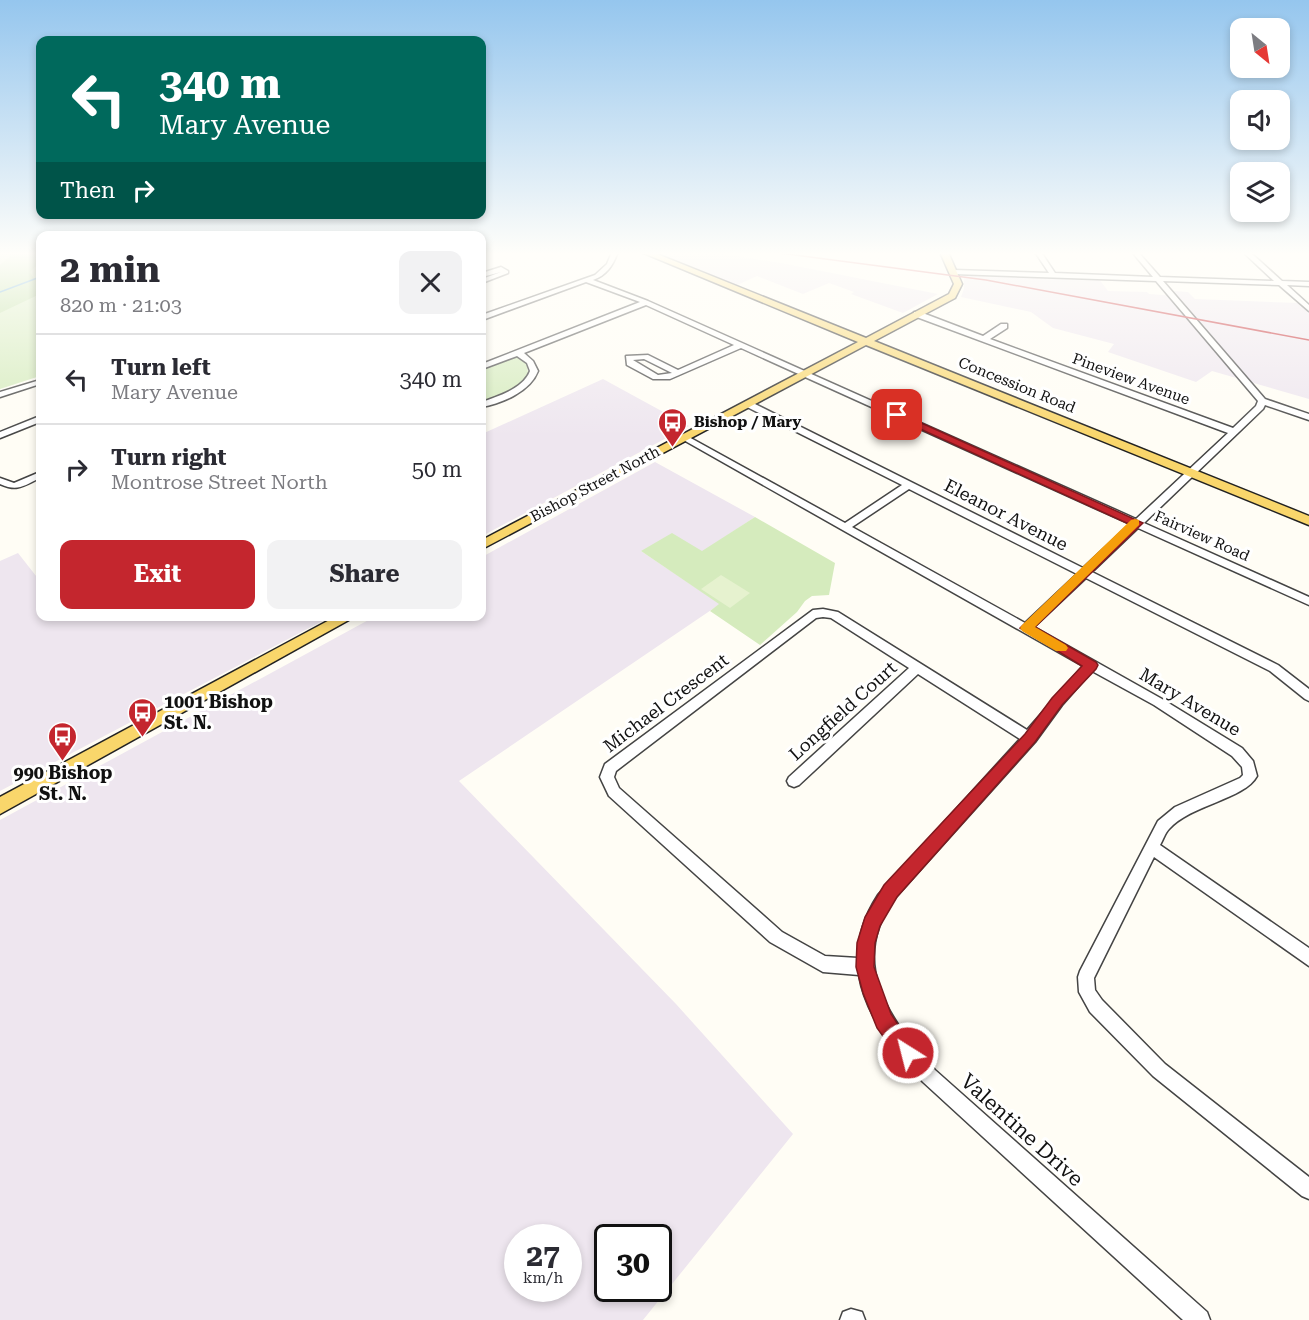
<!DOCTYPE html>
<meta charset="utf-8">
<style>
:root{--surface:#fff;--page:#f2f2f3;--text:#2b2b33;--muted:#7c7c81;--line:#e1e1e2;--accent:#c4262e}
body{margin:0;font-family:"Roboto Serif",serif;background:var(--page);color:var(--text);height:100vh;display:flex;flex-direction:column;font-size:22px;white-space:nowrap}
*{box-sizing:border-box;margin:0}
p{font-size:20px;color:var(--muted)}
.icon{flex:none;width:33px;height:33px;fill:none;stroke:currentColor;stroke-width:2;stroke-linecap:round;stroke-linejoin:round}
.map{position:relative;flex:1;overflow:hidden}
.sheet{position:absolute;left:36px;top:231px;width:450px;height:390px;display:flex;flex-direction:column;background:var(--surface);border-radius:12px;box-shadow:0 3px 9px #0003}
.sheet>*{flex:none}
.hud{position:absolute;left:36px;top:36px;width:450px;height:183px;border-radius:12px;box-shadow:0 3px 9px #0003;background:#00695c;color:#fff;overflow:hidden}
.needle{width:39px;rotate:150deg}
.buttons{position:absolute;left:1230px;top:18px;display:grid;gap:12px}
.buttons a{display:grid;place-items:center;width:60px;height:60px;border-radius:12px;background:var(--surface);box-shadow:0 3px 9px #0003;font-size:30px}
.speed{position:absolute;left:504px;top:1224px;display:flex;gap:12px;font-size:30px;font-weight:700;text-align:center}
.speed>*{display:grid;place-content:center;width:78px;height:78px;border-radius:50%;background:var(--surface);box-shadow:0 3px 9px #0003;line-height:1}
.speed small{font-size:15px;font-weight:400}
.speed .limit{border:3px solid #111;border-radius:9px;background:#fff;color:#111}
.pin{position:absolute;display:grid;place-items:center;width:51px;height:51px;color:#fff;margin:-26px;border-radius:12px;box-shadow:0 3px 9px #0006}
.me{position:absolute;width:66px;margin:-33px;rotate:324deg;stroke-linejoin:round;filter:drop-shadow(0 0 4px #0008)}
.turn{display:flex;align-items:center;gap:21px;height:126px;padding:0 24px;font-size:27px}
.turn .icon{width:78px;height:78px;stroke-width:2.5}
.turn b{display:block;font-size:42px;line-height:51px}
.then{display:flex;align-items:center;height:57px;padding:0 24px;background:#0003;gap:12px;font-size:22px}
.round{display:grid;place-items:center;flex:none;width:63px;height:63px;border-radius:12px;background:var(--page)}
.overview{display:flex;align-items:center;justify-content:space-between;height:102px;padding:0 24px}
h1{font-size:36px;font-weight:700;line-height:45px}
.button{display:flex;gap:12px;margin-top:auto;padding:12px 24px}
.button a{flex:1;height:69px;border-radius:12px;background:var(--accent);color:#fff;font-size:24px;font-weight:700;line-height:69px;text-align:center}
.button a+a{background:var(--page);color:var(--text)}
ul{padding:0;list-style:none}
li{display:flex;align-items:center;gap:18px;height:90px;padding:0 24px;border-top:2px solid var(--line)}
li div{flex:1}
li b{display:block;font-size:22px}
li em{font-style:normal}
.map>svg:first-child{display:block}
</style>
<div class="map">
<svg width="1309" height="1320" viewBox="0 0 1309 1320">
<rect width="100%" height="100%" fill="#fffdf5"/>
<!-- industrial -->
<g fill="#eee6ef" fill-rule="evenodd">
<path d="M655,252H712L786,264L938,294L903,313L851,294L854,292L829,283L803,294L757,276L735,286Z"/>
<path d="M962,275L1099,279L1108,291L1147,292L1149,294L1176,296L1173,291L1188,292L1195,299L1299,303L1309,312V399L1212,371L1196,382L1108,352L1114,344L1053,328L1031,312L961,297L964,289V277Z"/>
<path d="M603,379L689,426L482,536V434Z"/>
<path d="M655,462L755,517L702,552L641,551L720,604L459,781L676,1004L793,1134L643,1320H0V820L374,617L482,616V557ZM518,1238H568V1288H518ZM608,1238H658V1288H608Z"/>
<path d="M18,553L40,581V616L330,617L0,791V561Z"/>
</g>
<!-- green -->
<g fill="#d5ebbd">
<path d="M0,252H40V376L0,389Z"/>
<path d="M517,357L526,362L529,377L520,386L482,402V370Z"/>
<path d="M755,517L835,563L829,595L812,596L805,601L797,612L760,645L710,611L719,604L641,551L672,533L702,551Z"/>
</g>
<!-- forest -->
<path fill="#b9dc9c" d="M15,252H40V262L30,272L34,279L40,278V294L0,313V265Z"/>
<!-- pitch -->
<path fill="#e6f2cf" d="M721,575L750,593L730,608L701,589Z"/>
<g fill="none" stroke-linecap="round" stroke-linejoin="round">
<!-- stream -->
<path stroke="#3f96cf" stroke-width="1.5" d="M0,292L40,277"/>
<defs>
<g id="minor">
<path d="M612,252H618C613,265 607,275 593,280L648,301L1136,519L1228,433L914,316V312H920L983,336L1001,324H1007V328L990,339L1233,428L1256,406L1258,401L1156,281L954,274L951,272L954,270L1049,273L1035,252H1041L1055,273L1153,277L1132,252H1138L1160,277L1274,281L1243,252H1250L1282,281L1309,282V286L1287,285L1309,305V311L1279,285L1163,281L1265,399L1309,414V420L1265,405L1263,409L1144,523L1309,597V605L1138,528L1092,572L1278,665L1309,689V701L1305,699L1270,671L1086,578L1034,627L1162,699L1242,748L1253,761L1257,776C1245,799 1190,805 1169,829C1165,833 1163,840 1160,845L1309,948V966L1154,857L1094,978L1095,990L1102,1000L1165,1064L1309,1177V1199L1302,1196L1153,1076L1090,1012L1079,992L1078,977L1080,971L1158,821L1175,807L1240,778L1243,775L1242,767L1232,756L1154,705L1092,671L1062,705L1035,742L895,898C847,962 889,1020 935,1070L1207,1312L1210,1320H1183L923,1082C895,1051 866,1017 859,975L823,972L770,942L609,796L600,777L605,764L813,610L823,609L838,612L1027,730L1083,666L680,438L681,436H687L845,523L902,485L745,406V402H751L1083,568L1130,524L741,348L670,379H653L627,365L626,356L648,355L678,370L734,345L646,305L524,353L533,361L538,371C530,392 502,403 482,407V402C498,396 523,389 530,371L527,363L517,356L482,369V364L640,302L586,282L485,319H482V315L595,275L607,264ZM644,359L672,373L658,375L633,360ZM909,489L1077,574L1025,623L852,527ZM823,617L831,618L909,668L789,777L787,781L789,785L794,787L799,785L918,674L1020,739L878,895C865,915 858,934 858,958L825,956L782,932L619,788L614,777L616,771L816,618Z"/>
<path d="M501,267L508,271V273L482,283V279L501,272L482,277V273Z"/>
<path d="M40,380V384L0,397V392Z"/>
<path d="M40,416V422L0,438V432Z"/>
<path d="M40,472V478C23,486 18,492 0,484V478L14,483Z"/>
<path d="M851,1309L862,1312L865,1320H840L843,1312Z"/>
</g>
<g id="major">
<path d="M641,252H652L866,338L949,294L954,284L940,252H948L962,284L955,298L874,341L1309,516V525L866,345L482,549V540L858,342Z"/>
<path d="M337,616H356L0,814V797Z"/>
</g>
</defs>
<!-- minor casing -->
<use href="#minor" stroke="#444" stroke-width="3"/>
<!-- major casing -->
<use href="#major" stroke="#222" stroke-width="3"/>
<!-- minor -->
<use href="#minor" fill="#fff" fill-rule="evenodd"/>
<!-- major -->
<use href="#major" fill="#f9d66b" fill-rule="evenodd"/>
<!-- rail -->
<path stroke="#c4262e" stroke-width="1.5" d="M772,252L986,280L1309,340"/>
</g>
<!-- sky -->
<linearGradient id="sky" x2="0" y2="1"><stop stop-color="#95c6ee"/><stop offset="0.58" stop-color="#fffefa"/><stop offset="1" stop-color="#fffefa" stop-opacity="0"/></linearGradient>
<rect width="1309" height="437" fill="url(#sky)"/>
<!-- route -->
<path fill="#c4262e" stroke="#7f191e" stroke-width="1.5" d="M897,412L1143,523L1035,627L1096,662L1098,665L1096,669L1062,705L1035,742L897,897L880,926L875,943L874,967L891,1014L917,1053L915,1060L908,1063L900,1060L877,1028L863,993L856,967L857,943L865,917L884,885L1025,734L1052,698L1082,666L1020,628L1129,524L894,417L892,415Z"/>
<!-- slow -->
<path fill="#f59e0b" d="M1135,519L1139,520V525L1035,627L1066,645L1068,648L1066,651H1056L1022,631L1020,628L1022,625L1131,520Z"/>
<!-- icons -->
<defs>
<symbol id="bus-pin" viewBox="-11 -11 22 30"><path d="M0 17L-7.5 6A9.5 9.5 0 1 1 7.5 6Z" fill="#c4262e" stroke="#fff"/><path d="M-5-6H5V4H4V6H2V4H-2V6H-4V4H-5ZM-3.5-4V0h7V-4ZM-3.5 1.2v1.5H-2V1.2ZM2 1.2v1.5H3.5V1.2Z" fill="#fff"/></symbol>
</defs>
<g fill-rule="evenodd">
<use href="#bus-pin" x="656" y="406" width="33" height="45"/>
<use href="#bus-pin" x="126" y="696" width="33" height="45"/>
<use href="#bus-pin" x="46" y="720" width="33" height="45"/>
</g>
<g text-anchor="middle" stroke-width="6" stroke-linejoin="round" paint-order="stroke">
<!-- far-street labels -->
<g font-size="15" fill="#111" stroke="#fff">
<text transform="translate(1131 379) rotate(20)" y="5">Pineview Avenue</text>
<text transform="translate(1017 385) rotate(22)" y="5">Concession Road</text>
<text transform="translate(595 484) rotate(-28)" y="5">Bishop Street North</text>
<text transform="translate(1202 536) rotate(24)" y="5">Fairview Road</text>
</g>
<!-- far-poi labels -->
<g font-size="15" font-weight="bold" fill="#111" stroke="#fff" text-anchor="start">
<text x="694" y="427">Bishop / Mary</text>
</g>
<!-- street labels -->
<g font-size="18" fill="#111" stroke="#fff">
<text transform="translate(1006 515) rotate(27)" y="6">Eleanor Avenue</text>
<text transform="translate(1190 702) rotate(31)" y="6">Mary Avenue</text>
<text transform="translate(666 703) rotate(-37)" y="6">Michael Crescent</text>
<text transform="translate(843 711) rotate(-42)" y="6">Longfield Court</text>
</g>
<!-- poi labels -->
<g font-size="18" font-weight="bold" fill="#111" stroke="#fff" text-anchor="start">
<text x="164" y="708">1001 Bishop<tspan x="164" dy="21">St. N.</tspan></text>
<text x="63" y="779" text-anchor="middle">990 Bishop<tspan x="63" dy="21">St. N.</tspan></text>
</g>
<!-- near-street labels -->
<g font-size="21" fill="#111" stroke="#fff">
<text transform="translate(1022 1130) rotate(42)" y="7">Valentine Drive</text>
</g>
</g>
</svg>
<div class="buttons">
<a><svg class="needle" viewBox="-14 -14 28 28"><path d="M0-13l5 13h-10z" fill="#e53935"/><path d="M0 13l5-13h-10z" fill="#7c7c81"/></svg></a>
<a><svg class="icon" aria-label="sound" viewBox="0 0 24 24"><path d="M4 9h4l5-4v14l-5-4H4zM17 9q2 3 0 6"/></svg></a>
<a><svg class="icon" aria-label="layers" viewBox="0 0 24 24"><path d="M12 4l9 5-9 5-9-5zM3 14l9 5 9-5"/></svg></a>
</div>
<div class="speed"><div>27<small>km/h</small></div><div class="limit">30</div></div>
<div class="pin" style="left:897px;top:415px;background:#d93025"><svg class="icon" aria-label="arrive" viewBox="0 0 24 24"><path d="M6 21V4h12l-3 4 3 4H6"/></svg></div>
<svg class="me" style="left:908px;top:1053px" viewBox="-20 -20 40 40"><circle r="17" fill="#c4262e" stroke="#fff" stroke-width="3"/><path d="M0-11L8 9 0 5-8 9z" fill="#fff"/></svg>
<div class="hud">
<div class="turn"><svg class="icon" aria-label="left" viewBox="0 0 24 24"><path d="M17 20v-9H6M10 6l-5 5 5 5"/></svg><div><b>340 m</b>Mary Avenue</div></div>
<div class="then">Then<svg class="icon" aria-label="right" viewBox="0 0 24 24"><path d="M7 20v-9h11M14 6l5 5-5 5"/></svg></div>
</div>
<section class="sheet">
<div class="overview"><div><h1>2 min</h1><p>820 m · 21:03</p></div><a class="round"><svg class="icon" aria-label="close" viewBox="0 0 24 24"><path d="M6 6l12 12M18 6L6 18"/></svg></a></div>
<ul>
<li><svg class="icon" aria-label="left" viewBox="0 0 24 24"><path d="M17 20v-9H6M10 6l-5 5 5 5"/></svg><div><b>Turn left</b><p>Mary Avenue</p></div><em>340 m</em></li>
<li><svg class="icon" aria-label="right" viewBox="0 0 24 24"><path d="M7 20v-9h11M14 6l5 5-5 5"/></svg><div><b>Turn right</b><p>Montrose Street North</p></div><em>50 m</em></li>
</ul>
<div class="button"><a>Exit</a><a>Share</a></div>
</section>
</div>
